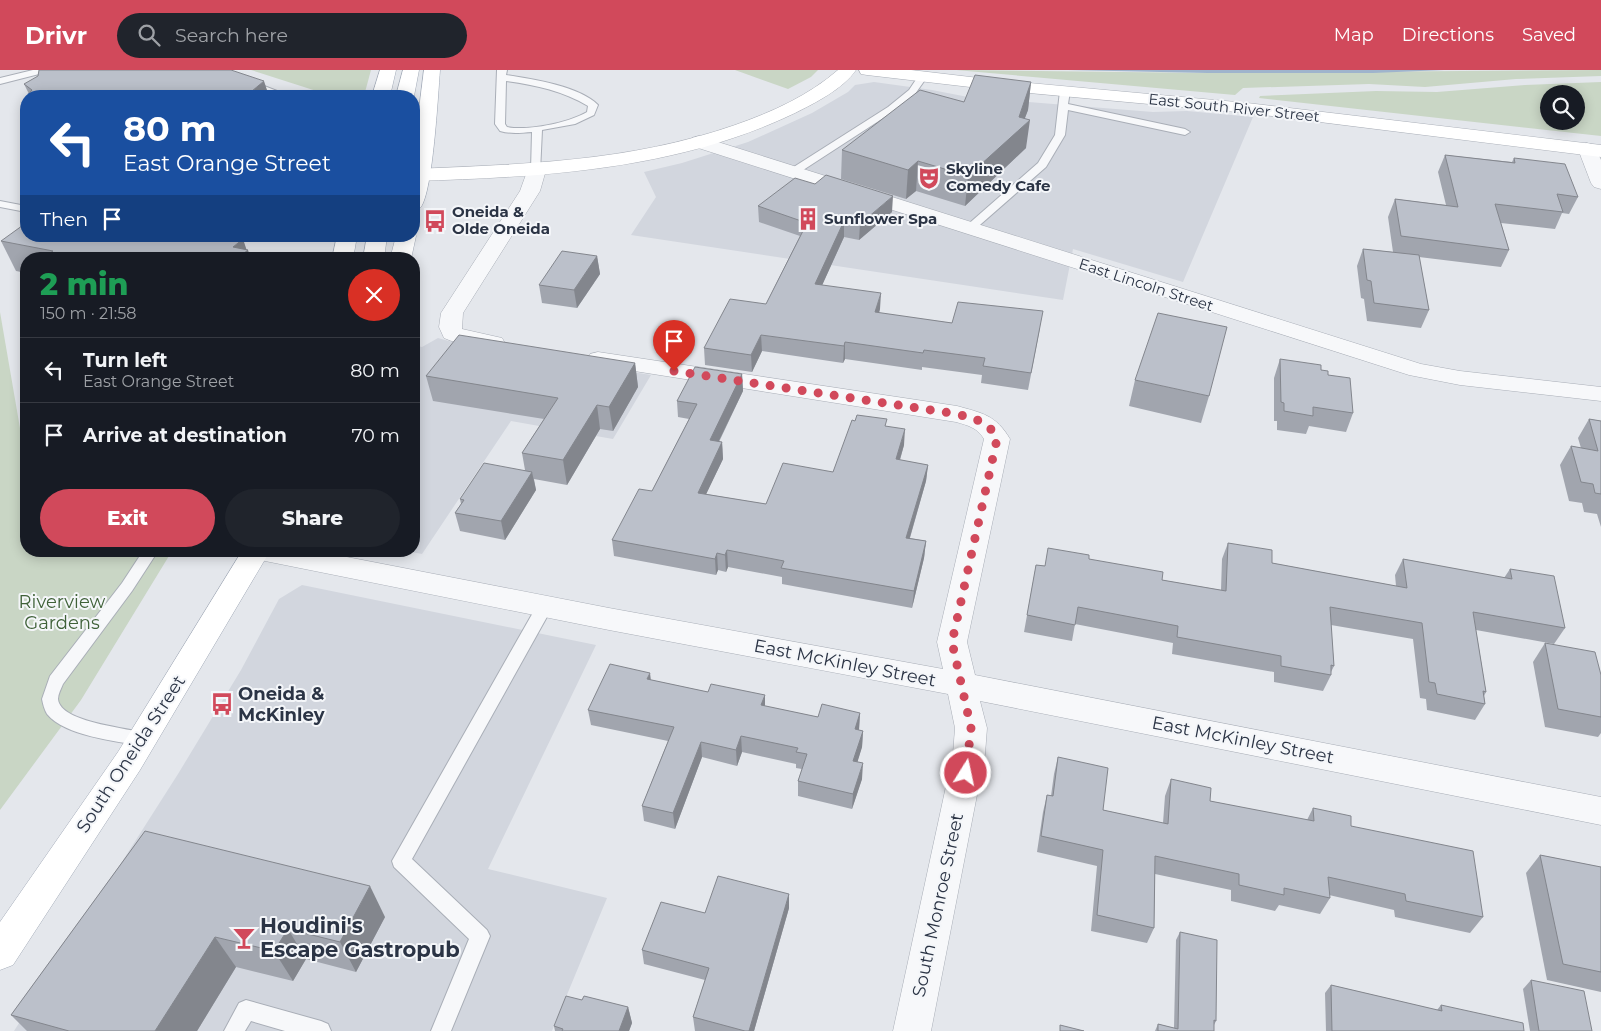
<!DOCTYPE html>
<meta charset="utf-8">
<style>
:root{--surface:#171b24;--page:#20242c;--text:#f1f3f6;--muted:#9ea1a6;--line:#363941;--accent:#d1495b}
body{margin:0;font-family:Montserrat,sans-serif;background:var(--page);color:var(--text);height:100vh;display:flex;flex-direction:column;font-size:19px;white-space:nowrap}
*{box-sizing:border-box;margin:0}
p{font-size:16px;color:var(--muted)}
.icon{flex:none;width:28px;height:28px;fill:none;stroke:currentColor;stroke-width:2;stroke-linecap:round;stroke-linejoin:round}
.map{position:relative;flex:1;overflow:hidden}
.drawer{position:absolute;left:20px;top:182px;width:400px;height:305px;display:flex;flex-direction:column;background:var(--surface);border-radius:20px;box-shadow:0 2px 12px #0003}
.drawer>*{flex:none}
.hud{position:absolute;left:20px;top:20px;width:400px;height:152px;border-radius:20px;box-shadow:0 2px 12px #0003;background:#1a4fa0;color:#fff;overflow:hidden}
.controls{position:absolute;left:1540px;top:15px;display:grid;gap:10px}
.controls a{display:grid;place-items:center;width:45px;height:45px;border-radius:50%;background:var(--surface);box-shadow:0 2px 12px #0003;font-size:25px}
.pin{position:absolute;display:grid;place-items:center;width:42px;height:42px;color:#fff;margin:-51px -21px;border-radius:50% 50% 50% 0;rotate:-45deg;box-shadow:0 0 5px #0007}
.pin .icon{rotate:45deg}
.me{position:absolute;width:55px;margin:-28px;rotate:10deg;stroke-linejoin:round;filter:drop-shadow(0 0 4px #0008)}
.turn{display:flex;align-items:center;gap:18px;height:105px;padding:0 20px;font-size:22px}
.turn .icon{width:65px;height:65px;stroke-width:2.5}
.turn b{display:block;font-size:35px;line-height:42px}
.then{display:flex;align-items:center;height:48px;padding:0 20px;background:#0003;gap:10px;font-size:19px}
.round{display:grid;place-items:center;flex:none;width:52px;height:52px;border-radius:26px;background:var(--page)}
.headline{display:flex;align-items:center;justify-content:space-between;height:85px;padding:0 20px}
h1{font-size:30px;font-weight:800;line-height:38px;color:#1e9e55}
.button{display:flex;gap:10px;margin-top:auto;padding:10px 20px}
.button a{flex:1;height:58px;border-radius:30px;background:var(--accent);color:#fff;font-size:20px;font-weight:800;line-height:58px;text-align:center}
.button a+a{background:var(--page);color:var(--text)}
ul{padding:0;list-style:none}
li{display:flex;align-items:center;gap:15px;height:65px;padding:0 20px;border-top:1px solid var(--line)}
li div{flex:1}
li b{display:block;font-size:19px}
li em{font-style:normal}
header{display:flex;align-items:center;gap:30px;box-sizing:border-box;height:70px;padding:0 25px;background:var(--accent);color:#fff}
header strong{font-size:24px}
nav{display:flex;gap:28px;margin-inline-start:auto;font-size:18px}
.search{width:350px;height:45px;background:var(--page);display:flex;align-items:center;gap:12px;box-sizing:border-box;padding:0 18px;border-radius:28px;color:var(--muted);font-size:19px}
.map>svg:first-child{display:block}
</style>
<header>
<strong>Drivr</strong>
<div class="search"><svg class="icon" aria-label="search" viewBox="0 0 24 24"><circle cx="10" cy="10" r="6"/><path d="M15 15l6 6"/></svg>Search here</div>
<nav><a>Map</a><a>Directions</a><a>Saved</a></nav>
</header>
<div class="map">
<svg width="1601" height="961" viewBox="0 0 1601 961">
<rect width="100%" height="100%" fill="#e4e7ec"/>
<!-- built -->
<g fill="#d2d6de">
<path d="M874,12L932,20L968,27L1153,42L1187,41L1253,47L1183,212L1073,179L1063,230L631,165L656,127L644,102L682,93L748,72L812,43L848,22L855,15Z"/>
<path d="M438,268L463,275L651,305L613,369L511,351L422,484L406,481H414V275L422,277Z"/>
<path d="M302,515L596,575L488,799L607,828L552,961H14L178,704L241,600L279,529Z"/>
</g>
<!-- green -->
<g fill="#c9d6c5" fill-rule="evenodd">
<path d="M251,0H371L364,26H332Z"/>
<path d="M735,0H818L811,7L788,19Z"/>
<path d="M956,0L1207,3L1601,0V6L1516,9L1425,17L1369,14L1243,18L1235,25Z"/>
<path d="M1601,12V66L1259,28L1260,26L1376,21L1437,22L1525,15ZM1549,24H1576V51H1549Z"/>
<path d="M0,242L26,393V481H172L81,630L0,740Z"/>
</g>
<!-- water -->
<path fill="#9fb4cc" d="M1068,0H1444L1373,3H1207Z"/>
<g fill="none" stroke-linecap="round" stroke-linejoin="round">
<defs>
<g id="lane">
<path d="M33,0H49L47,2L0,14V8Z"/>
<path d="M209,0H223L290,26H277Z"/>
<path d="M497,0H507L506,5C532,9 579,16 598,35L594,45L575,54L542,60L540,102L536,103L531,100L532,62C520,63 511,64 500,61L495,54ZM506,11C535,15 563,21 588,36L587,42C568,53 528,61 507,57L505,54Z"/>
<path d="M922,4L927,7L915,24L894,41L797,104H789L788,102L789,100L888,37L909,20L919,5Z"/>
<path d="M1065,18L1070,21L1068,34L1185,59L1190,62L1185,65L1068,40L1065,65L1046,97L973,161H965L963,159L965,157L1038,93L1055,65L1060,21Z"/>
<path d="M0,131L26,136V142L0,137Z"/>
<path d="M143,481H158L132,521L63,614C61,619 58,624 58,629C60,653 130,658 148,664L151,669L148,674L142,676C116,671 65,666 47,644C44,639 43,634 42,629L50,606L122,513Z"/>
<path d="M545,530L551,532L553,536L412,789L487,860L490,866L451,961H431L469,869L394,797L392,791L539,532Z"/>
<path d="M246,930L321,951L328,954L331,961H285L251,951L245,961H224L239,933Z"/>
</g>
<g id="street">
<path d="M699,66L1421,294L1460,301L1601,317V331L1460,315L1409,305L692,76L690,72L692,68Z"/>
<path d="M1587,73L1594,75L1601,90V119L1594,117L1591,113L1578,79L1580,75Z"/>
<path d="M536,94L543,96L546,100L540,121L463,243L462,259L502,268L505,273L502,278C485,282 460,275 444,268L439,257L441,243L520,121L529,96Z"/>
<path d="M598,282L957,336C982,343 996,345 1010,369L967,572L975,605L1601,727V755L980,631L987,658L985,684L931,961H893L953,684L955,658L948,624L609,560L265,491L255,488L251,481H316L609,538L943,599L937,572L984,369C978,358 967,355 956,352L590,294L586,289L590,284Z"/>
</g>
<g id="secondary">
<path d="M838,0H856C843,19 815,33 795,43C676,100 543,107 414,111V99C524,94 629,92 735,55C772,42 808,26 838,0Z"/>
<path d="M859,0H911L996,10L1247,33L1601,75V87L1247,43L996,20L867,5L861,4Z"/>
</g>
<g id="primary">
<path d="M380,0H396L390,26H372Z"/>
<path d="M403,0H419L414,26H396Z"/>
<path d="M424,0H440C438,26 433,120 421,137L414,139V79Z"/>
<path d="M414,162L416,166L411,189H390L396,166H414Z"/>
<path d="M337,166H357L353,189H332Z"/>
<path d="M367,166H387L384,189H363Z"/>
<path d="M242,481H270L140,700L13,895L0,900V852L118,682Z"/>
</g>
</defs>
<!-- lane casing -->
<use href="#lane" stroke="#a9aeb7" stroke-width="2"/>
<!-- street casing -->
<use href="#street" stroke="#a9aeb7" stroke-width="1"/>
<!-- secondary casing -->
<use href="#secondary" stroke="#a9aeb7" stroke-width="1"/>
<!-- primary casing -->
<use href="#primary" stroke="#a3abb8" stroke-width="1"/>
<!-- lane -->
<use href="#lane" fill="#f7f8fa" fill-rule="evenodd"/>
<!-- street -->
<use href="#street" fill="#f7f8fa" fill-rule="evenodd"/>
<!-- secondary -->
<use href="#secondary" fill="#fff" fill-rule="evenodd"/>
<!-- primary -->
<use href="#primary" fill="#fff" fill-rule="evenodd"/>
</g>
<!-- wall -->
<g fill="#a1a5ae">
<path d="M1031,12L1028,40L1025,48L1026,78L965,136L916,121L906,129L841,109L842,80L964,32Z"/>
<path d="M24,14L269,26L29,24Z"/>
<path d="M23,30L26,31V37Z"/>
<path d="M1445,85L1512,92L1514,88L1578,127L1569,144L1562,143L1555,159L1501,153L1509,180L1501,197L1419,187L1429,240L1421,258L1367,251L1364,229L1361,228L1357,196L1363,179L1393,182L1388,147L1395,129L1446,135L1438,102Z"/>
<path d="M758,136L892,142L859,170L844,167L822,215L880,239L879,243L952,253L1040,258L1028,320L981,313L982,305L922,297V300L845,289L843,293L762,281L752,302L705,295L704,278L766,234L800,166L759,152Z"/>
<path d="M1,171L251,189H26V203L16,201Z"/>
<path d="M597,186L600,204L577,238L542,233L539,215Z"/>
<path d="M1280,289L1321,300L1328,305L1353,343L1346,362L1309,356L1306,364L1277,360V351H1274V308Z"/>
<path d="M635,293L638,317L613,361L600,359L567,415L534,409L536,420L505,470L460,461L455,443L461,434L460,429L525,400L522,383L544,349L433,331L426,306Z"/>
<path d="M742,304L743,321L719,372H722L723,389L706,424L766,434L833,402L887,356L904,375L900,390L928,395L926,411L910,468L926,471L924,488L912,538L782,514V507L728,497L726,502L718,500L716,505L614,486L612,470L652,421L689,349L678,347L677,331Z"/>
<path d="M1135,310L1209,326L1201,353L1129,336Z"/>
<path d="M1589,349L1601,351V457L1597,444L1584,442L1582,433L1569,431L1560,395L1571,376L1581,378L1578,368Z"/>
<path d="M1228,473L1272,493L1396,516L1395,505L1403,489L1504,508L1510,499L1565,558L1554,574L1476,560L1486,622L1484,626L1485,634L1475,650L1427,640L1426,629L1420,628L1413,569L1331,555L1334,596L1331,602V605L1323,621L1274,612V602L1172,584L1173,573L1075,554L1072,571L1024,562L1036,495L1045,496L1089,489L1162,510L1221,520L1222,489Z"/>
<path d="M1545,573L1601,605V663L1598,667L1545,657L1533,592Z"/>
<path d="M651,610L708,622L765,625V636L818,647L860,643L859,660L863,661L862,677L857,692L862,709L852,739L798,726V711L802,699L796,698V694L742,682L737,696L702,687L675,759L644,751L642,736L668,671L591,655L588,640Z"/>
<path d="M1058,687L1103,740L1163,753L1165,726L1171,709L1210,731L1307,750L1313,738L1351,756L1483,847L1470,863L1395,847L1394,840L1329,825L1330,828L1320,844L1279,835L1275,841L1231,831V820L1155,804L1154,858L1147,873L1091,861L1097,796L1037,782L1043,742L1047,725L1051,726L1054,704Z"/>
<path d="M145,761L385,847L356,902L306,889L293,911L236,897L197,961H27L11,945Z"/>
<path d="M1540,785L1601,797V922L1547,910L1526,803Z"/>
<path d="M789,824V838L754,961H695L693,947L705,910L644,894L642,880L705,843Z"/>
<path d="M1180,862L1216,951L1214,955V961H1155L1158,954L1174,958L1176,870Z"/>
<path d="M1531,910L1592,961H1530L1523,919Z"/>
<path d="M1331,915L1437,940L1441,935L1524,961H1326L1325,923Z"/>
<path d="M582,930L628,937L632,953L629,961H555L554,956Z"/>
</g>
<!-- shaded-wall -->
<g fill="#83868d">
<path d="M264,11L269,26H246Z"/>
<path d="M1031,12L1028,40L1021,58L1030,50L1026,78L965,136L968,106L1019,47Z"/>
<path d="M918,91L916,121L906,129L908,100Z"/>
<path d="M893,126L892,142L859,170L860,154Z"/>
<path d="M844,151V167L815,231V214Z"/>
<path d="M243,169L247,181L248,180L251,189H237L233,177Z"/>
<path d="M597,186L600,204L577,238L574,220Z"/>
<path d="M881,223L880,239L874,259L875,242Z"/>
<path d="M761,265L762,281L752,302L751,285Z"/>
<path d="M845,272V289L843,293L844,276Z"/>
<path d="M635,293L638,317L613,361L609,337Z"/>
<path d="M742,304L743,321L711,387L710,370Z"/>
<path d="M597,335L600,359L567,415L563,390Z"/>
<path d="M905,359L904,375L895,406L896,389Z"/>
<path d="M722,372L723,389L699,439L698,423Z"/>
<path d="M928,395L926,411L905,484L906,468Z"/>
<path d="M532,402L536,420L505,470L501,451Z"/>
<path d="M926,471L924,488L912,538L914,521Z"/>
<path d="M727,480L728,497L726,502L725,485Z"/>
<path d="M717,483L718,500L716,505L715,489Z"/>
<path d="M650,603L652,619L647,609Z"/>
<path d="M765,625V641L761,635Z"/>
<path d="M860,643L859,659L854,675L855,659Z"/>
<path d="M863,661L862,677L853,707V691Z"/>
<path d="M741,666L742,682L737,696L736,680Z"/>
<path d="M701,672L702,687L675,759L673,743Z"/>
<path d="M863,693L862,709L852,739L853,724Z"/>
<path d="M370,816L385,847L356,902L340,872Z"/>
<path d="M789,824V838L754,961H749Z"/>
<path d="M288,859L306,889L293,911L274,881Z"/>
<path d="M215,867L236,897L197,961H155Z"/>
<path d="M628,937L632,953L629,961H619Z"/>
</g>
<!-- building -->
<g fill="#bbc0ca" stroke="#83868d">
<path d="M39,0H231L264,11L246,26H27L32,20L24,14L38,6Z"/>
<path d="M975,5L1031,12L1019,47L1030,50L968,106L918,91L908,100L842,80L920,20L964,32Z"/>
<path d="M1445,85L1515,93L1514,88L1565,94L1578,127L1557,124L1563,142L1495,134L1509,180L1401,166L1395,129L1458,137Z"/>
<path d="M826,105L893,126L860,154L844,151L815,214L881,223L875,242L952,253L958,232L1043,241L1031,303L983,296L985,288L924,280L923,283L845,272L844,276L761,265L751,285L704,278L730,229L766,234L807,153L758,136L795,108L815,114Z"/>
<path d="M26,153V166H228L243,169L233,177L248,180L238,188L241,189H42L53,181L1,171Z"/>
<path d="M1363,179L1419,185L1429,240L1374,233L1371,211L1367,210Z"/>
<path d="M562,181L597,186L574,220L539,215Z"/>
<path d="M1158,243L1227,257L1209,326L1135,310Z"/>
<path d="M459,265L635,293L609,337L597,335L563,390L522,383L558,328L426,306Z"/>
<path d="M1280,289L1321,295V300L1328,301V305L1350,308L1353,343L1313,337V346L1284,341V333L1281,332Z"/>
<path d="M695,297L742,304L710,370L722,372L698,423L766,434L783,393L833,402L852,350L855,351L857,345L887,349L885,356L905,359L896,389L928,395L906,468L926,471L914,521L781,498L784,491L727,480L725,485L717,483L715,489L612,470L639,419L652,421L697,334L677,331Z"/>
<path d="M1589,349L1601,351V424L1595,423L1593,414L1581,412L1571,376L1598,381Z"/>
<path d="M484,393L532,402L501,451L455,443L464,430L460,429Z"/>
<path d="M1228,473L1272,480V493L1407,518L1403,489L1512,509L1510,499L1554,506L1565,558L1473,542L1486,622L1483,621L1485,634L1437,624L1435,613L1429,612L1422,553L1330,537L1334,596L1331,595V605L1281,596V586L1177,567L1178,556L1078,537L1075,555L1027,545L1036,495L1045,496L1048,478L1089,485V489L1163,502L1162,510L1226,521Z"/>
<path d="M1545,573L1595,582L1601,605V647L1558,639Z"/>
<path d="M610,594L650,603L647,609L708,622L711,614L765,625L761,635L818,647L822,634L860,643L855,659L863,661L853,691L863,693L853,724L798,711L807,684L796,682L798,678L741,666L736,680L701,672L673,743L642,736L674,657L588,640Z"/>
<path d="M1058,687L1108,698L1103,740L1168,754L1171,709L1211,718L1210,731L1314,751L1313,738L1351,746V756L1473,781L1483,847L1406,831L1405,824L1328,807L1330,828L1284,818V825L1239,815V804L1155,786L1154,858L1097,845L1103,780L1041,766L1047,725L1053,726Z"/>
<path d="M145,761L370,816L340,872L288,859L274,881L215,867L155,961H69L11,945Z"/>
<path d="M1540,785L1601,797V902L1563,894Z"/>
<path d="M718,806L789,824L749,961H745L693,947L709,898L642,880L661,832L705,843Z"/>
<path d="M1180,862L1217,870L1216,951L1214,950V961H1158V954L1178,959Z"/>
<path d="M1531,910L1584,921L1592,961H1539Z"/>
<path d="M1331,915L1442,941L1441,935L1523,953L1524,961H1332Z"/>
<path d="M566,926L582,930L584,926L628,937L619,961H562L563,959L554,956Z"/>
<path d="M1060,955L1084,961H1060Z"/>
</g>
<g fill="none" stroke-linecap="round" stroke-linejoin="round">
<!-- route -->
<path stroke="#d1495b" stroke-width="9" stroke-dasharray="0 16.2" d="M674,301L957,344C975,349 989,351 997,369L952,572L971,658L966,703"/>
</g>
<!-- icons -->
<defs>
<symbol id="theatre-bare" viewBox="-9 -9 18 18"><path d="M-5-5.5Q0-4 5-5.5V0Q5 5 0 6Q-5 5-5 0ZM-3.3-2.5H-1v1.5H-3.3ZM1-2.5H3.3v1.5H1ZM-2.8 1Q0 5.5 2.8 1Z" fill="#d1495b" stroke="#f4f6f9" stroke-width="2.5" paint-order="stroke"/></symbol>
<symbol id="building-bare" viewBox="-9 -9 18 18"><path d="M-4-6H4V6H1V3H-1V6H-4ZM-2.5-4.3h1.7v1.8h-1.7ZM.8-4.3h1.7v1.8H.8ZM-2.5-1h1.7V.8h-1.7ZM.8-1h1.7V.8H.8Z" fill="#d1495b" stroke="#f4f6f9" stroke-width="2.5" paint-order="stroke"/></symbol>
<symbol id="bus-bare" viewBox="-9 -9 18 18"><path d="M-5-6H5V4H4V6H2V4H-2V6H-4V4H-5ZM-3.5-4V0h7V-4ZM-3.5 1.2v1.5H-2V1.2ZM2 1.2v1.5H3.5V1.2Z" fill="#d1495b" stroke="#f4f6f9" stroke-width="2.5" paint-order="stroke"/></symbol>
<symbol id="bar-bare" viewBox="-9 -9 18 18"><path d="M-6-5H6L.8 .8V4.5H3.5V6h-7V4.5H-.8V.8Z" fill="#d1495b" stroke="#f4f6f9" stroke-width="2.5" paint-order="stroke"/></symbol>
</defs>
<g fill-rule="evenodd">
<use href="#theatre-bare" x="913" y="92" width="32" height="32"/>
<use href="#building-bare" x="792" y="133" width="32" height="32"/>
<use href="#bus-bare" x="419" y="135" width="32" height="32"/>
<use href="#bus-bare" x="206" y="618" width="32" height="32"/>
<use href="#bar-bare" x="228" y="852" width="32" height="32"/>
</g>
<g text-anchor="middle" stroke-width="4" stroke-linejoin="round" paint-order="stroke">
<!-- far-street labels -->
<g font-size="15" fill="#2b3445" stroke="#f4f6f9">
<text transform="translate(1234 38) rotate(6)" y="5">East South River Street</text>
<text transform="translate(1146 215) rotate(18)" y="5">East Lincoln Street</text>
</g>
<!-- far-poi labels -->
<g font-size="15" font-weight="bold" fill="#2b3445" stroke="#f4f6f9" text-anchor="start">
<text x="946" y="104">Skyline<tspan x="946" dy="17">Comedy Cafe</tspan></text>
<text x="452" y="147">Oneida &amp;<tspan x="452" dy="17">Olde Oneida</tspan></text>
<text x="824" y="154">Sunflower Spa</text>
</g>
<!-- park labels -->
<g font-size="18" fill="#3f6138" stroke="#f4f6f9">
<text x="62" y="538">Riverview<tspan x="62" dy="21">Gardens</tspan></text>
</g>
<!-- street labels -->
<g font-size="18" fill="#2b3445" stroke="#f4f6f9">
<text transform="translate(845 593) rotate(11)" y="6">East McKinley Street</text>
<text transform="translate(1243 670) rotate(11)" y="6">East McKinley Street</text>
<text transform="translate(131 684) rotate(-57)" y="6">South Oneida Street</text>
<text transform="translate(938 835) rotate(-78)" y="6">South Monroe Street</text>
</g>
<!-- poi labels -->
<g font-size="18" font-weight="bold" fill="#2b3445" stroke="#f4f6f9" text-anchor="start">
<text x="238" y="630">Oneida &amp;<tspan x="238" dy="21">McKinley</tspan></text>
</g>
<!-- near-poi labels -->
<g font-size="21" font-weight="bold" fill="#2b3445" stroke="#f4f6f9" text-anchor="start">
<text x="260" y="863">Houdini's<tspan x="260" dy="24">Escape Gastropub</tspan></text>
</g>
</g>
</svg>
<div class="controls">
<a><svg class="icon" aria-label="search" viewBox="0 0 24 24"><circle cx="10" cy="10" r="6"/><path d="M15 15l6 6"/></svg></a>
</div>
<div class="pin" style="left:674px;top:301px;background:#d93025"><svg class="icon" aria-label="arrive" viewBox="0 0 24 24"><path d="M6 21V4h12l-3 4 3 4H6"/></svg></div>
<svg class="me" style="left:966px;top:703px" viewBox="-20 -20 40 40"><circle r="17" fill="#d1495b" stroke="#fff" stroke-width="3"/><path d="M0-11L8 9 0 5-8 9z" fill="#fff"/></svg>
<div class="hud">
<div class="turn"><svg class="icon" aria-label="left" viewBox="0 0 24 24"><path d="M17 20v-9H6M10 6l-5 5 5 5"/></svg><div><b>80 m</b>East Orange Street</div></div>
<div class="then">Then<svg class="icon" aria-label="arrive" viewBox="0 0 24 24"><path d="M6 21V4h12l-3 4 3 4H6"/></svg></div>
</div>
<section class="drawer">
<div class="headline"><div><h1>2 min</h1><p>150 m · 21:58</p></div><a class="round" style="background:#d93025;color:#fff"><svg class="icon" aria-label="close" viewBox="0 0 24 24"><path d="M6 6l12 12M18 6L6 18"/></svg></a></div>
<ul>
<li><svg class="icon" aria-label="left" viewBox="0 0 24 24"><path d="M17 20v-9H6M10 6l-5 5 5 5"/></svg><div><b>Turn left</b><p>East Orange Street</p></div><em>80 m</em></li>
<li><svg class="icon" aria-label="arrive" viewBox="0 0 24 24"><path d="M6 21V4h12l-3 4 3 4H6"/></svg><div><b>Arrive at destination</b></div><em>70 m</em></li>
</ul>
<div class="button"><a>Exit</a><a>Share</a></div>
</section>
</div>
